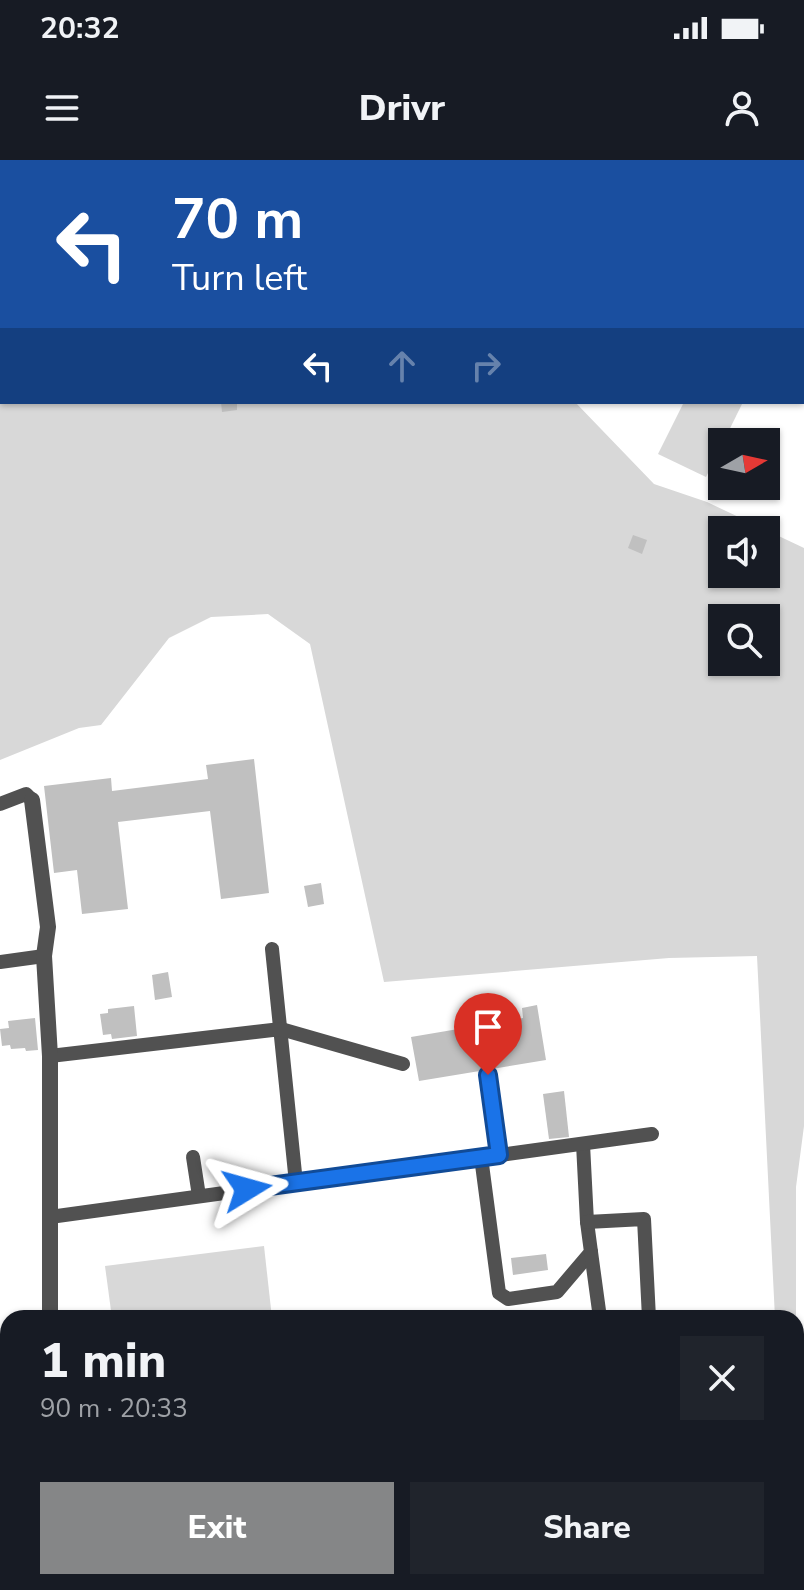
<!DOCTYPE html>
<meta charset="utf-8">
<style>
:root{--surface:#171b24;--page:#20242c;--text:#f1f3f6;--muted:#9ea1a6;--accent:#858687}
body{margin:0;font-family:"Nunito Sans",sans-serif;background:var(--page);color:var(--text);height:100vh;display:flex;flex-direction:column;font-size:30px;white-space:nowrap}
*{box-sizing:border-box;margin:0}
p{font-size:26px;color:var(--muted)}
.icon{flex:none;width:44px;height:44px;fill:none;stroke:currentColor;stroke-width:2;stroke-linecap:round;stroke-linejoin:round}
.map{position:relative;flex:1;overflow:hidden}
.side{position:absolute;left:0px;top:1150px;width:804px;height:280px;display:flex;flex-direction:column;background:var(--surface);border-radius:24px 24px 0 0;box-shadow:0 2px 6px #0004}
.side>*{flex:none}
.hud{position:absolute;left:0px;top:0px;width:804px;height:244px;box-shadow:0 2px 6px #0004;background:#1a4fa0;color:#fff;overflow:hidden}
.needle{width:52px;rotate:81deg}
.controls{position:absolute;left:708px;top:268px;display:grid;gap:16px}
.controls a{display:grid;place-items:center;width:72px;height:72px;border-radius:0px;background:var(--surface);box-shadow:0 2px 6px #0004;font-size:40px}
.pin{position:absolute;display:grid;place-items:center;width:68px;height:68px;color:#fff;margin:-82px -34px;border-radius:50% 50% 50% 0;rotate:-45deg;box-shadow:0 0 8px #0007}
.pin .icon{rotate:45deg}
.me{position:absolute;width:88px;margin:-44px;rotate:82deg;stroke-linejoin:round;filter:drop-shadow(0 0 6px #0008)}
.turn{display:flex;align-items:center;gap:28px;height:168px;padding:0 40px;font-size:36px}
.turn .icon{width:104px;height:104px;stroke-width:2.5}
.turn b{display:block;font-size:56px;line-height:68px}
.lanes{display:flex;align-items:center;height:76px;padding:0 40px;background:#0003;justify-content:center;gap:40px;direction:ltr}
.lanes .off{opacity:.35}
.round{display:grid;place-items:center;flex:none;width:84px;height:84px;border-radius:0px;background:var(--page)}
.head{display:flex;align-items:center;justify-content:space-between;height:136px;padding:0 40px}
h1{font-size:48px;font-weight:800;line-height:60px}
.action{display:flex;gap:16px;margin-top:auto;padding:16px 40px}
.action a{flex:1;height:92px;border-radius:0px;background:var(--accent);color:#fff;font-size:32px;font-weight:800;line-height:92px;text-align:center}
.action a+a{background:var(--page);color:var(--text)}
.status{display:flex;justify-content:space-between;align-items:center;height:56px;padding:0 40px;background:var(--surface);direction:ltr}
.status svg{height:22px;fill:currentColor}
header{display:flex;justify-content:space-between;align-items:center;height:104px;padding:0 40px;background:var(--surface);font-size:36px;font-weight:800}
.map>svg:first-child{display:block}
</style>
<div class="status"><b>20:32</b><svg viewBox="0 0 49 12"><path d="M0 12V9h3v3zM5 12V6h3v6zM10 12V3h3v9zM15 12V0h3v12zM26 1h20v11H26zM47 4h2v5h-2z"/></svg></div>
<header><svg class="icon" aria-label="menu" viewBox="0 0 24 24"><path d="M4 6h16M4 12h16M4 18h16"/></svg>Drivr<svg class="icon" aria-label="person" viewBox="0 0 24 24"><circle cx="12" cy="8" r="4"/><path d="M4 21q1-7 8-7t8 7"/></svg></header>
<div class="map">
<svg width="804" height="1430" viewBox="0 0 804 1430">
<rect width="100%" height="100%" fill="#fff"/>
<!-- green -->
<g fill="#d8d8d8" fill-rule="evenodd">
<path d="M0,88H2V242H575L654,324L707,342L766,370H722V414H766V370L804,388V966L796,1027V1158H775L757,796L669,798L384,822L310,484L268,454L211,457L169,478L101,565L79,568L0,600ZM722,458H766V502H722Z"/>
<path d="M684,242H743L706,317L658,294Z"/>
<path d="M264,1086L272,1158H112L105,1106Z"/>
<path d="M796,1239L797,1388L804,1390V1430H219L226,1422H796Z"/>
</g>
<!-- building -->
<g fill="#c0c0c0">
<path d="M221,242H237V250L222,252Z"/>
<path d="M633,375L647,380L642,394L628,388Z"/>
<path d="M254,599L269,733L221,739L210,651L118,662L128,749L82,754L77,710L54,713L44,626L111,618L112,631L208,619L206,605Z"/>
<path d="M321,723L324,744L308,747L304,726Z"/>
<path d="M168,812L172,837L155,840L152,815Z"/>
<path d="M537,845L546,900L419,921L411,877L523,858L522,848Z"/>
<path d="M134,846L137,876L112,879L111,874L103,875L100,854L108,853V849Z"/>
<path d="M35,858L38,890L26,891L25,888L11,889L10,885L2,886L0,869L9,868L8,861Z"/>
<path d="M564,931L569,977L549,979L543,934Z"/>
<path d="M546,1094L548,1110L513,1115L511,1098Z"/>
<rect x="64" y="1422" width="31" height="8"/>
</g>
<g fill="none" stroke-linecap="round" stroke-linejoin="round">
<!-- service -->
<g stroke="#515151" stroke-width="14">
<path d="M0,644L26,634L32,640"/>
<path d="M272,789L296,1023"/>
<path d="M0,802L44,796"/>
<path d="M50,896L281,869L403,904"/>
<path d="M488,915L499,995"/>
<path d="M193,997L199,1036"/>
<path d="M481,997L499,1133L508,1139L557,1132L591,1092L587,1062L583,984"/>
<path d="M50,1057L652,974"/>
<path d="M587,1062L644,1059L649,1158"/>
<path d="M591,1092L600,1158"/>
<path d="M0,1351L8,1356"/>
</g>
<!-- minor -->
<g stroke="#515151" stroke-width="16">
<path d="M599,0V2"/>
<path d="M304,2L306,0"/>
<path d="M712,2L713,0"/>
<path d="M0,82H2"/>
<path d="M802,128L804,130"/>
<path d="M802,204L804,205"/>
<path d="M32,640L48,767L44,796L50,896V1158"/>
<path d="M50,1422V1430"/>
</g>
</g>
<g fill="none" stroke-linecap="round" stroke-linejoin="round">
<defs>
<path id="route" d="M247,1029L499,995L488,915"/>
</defs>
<!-- route casing -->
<use href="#route" stroke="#114b97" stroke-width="20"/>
<!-- route -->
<use href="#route" stroke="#1a73e8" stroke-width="14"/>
</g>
</svg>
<div class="controls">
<a><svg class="needle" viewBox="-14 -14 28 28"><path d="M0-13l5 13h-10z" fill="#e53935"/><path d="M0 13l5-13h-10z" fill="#9ea1a6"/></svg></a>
<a><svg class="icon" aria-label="sound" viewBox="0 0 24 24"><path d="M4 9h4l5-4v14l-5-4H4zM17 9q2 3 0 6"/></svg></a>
<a><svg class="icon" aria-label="search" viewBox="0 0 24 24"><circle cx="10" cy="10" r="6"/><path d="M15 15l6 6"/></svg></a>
</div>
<div class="pin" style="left:488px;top:915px;background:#d93025"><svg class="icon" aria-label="arrive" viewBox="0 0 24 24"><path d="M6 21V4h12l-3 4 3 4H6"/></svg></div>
<svg class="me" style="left:247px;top:1029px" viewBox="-20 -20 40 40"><path d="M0-17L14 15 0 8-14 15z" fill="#1a73e8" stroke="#fff" stroke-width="4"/></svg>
<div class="hud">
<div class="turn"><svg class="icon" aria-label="left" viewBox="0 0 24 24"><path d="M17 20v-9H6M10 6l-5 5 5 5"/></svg><div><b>70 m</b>Turn left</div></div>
<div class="lanes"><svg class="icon" aria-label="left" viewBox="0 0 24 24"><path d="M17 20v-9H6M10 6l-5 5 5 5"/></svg><svg class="icon off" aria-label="ahead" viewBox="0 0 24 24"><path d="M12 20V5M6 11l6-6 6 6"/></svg><svg class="icon off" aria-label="right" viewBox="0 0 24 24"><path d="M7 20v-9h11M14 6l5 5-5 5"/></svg></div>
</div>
<section class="side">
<div class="head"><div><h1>1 min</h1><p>90 m · 20:33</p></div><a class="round"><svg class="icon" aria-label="close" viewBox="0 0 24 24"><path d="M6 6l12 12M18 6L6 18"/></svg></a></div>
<div class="action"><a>Exit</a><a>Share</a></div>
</section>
</div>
